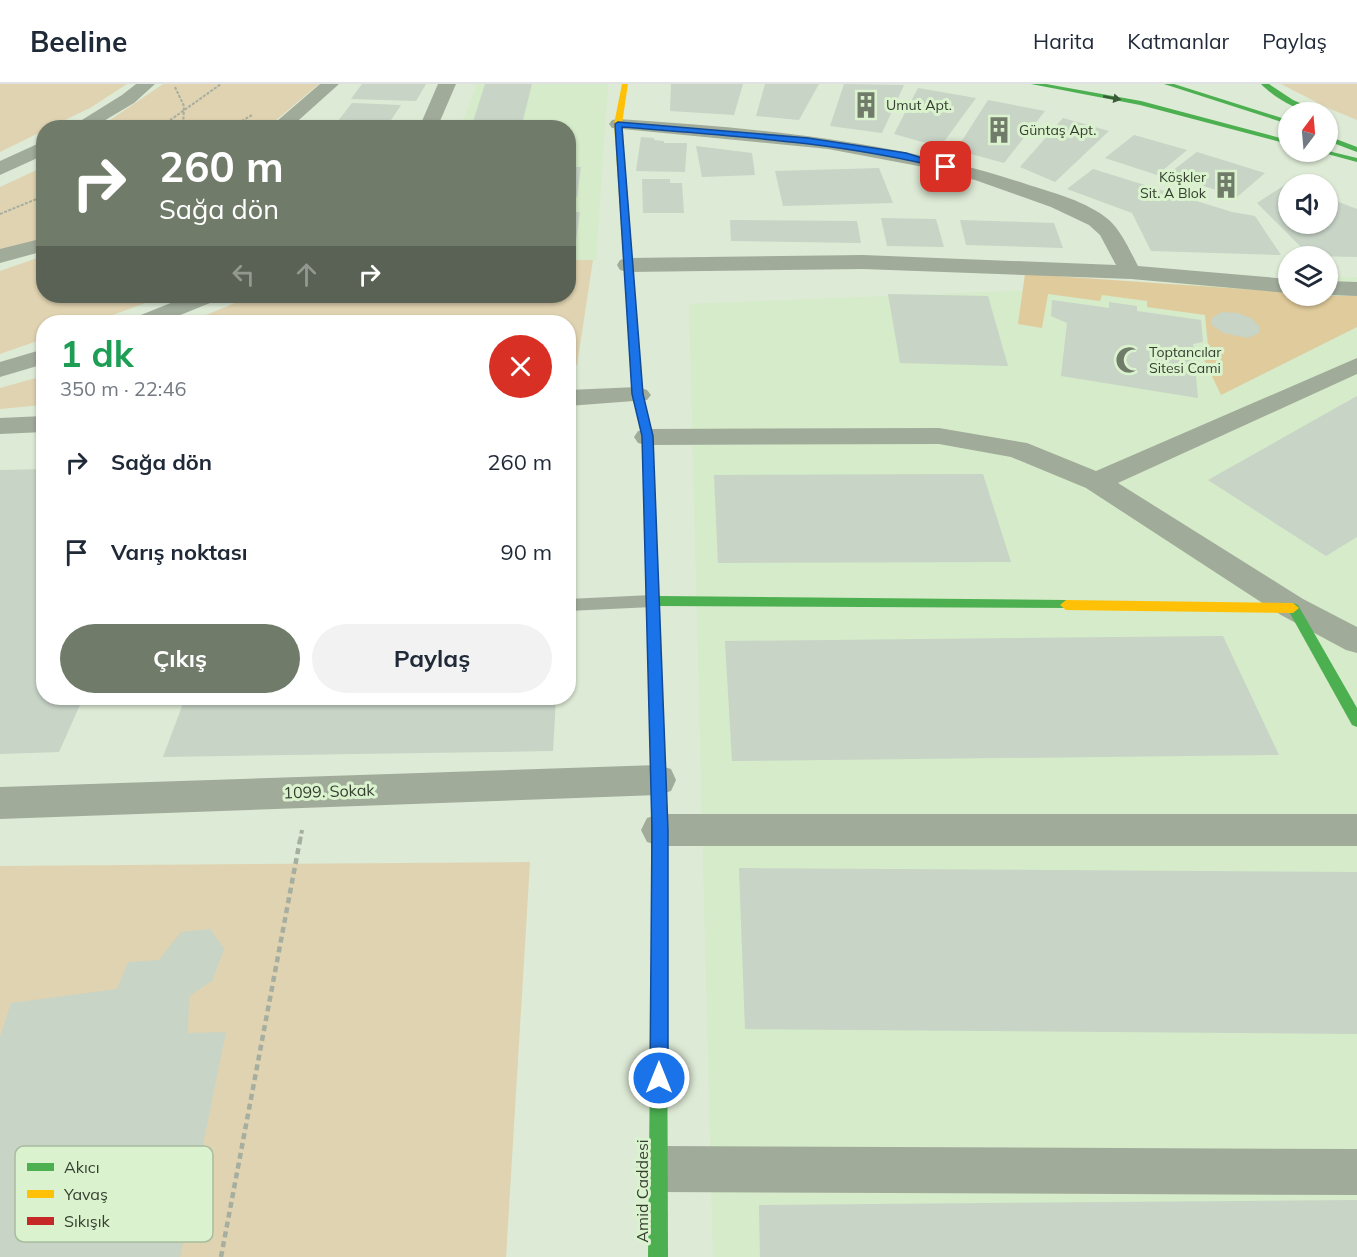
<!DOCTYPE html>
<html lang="tr">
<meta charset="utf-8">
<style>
:root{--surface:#fff;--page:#f2f2f3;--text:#1f2937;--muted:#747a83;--line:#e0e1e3;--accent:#707b6a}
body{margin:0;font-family:Mulish,sans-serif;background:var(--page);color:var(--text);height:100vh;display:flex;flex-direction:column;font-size:22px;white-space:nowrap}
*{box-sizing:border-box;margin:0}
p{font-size:20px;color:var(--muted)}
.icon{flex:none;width:33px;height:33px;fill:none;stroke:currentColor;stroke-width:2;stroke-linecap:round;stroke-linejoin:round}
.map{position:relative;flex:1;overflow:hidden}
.details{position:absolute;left:36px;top:231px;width:540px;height:390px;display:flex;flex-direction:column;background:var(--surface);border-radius:24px;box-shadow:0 2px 4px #0004}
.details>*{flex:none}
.top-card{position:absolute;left:36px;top:36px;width:540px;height:183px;border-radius:24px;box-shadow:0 2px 4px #0004;background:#707b6a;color:#fff;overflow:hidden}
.needle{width:39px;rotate:16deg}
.controls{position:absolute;left:1278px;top:18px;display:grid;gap:12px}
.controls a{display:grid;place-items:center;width:60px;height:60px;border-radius:50%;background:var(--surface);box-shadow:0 2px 4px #0004;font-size:30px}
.pin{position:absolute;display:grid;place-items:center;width:51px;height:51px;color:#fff;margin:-26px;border-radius:12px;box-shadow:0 3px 9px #0006}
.me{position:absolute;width:66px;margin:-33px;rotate:0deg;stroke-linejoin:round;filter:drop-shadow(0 0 4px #0008)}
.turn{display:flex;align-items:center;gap:21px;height:126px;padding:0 24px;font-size:27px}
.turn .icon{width:78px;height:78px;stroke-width:2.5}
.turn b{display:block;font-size:42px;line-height:51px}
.lanes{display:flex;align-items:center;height:57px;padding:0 24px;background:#0003;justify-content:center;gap:30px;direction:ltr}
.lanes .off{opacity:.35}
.round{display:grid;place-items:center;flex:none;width:63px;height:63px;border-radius:32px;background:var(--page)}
.head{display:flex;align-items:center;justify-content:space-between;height:102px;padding:0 24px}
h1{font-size:36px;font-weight:700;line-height:45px;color:#1e9e55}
.primary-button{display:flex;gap:12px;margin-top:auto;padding:12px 24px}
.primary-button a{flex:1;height:69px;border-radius:36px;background:var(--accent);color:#fff;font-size:24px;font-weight:700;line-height:69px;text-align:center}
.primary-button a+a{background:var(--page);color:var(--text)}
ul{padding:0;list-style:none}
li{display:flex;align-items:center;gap:18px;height:90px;padding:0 24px}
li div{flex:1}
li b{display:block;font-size:22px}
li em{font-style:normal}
header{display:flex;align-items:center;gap:36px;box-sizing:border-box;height:84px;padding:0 30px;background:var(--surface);border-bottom:2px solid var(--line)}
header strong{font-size:28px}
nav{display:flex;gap:33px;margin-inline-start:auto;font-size:21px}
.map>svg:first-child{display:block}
</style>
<header>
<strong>Beeline</strong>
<nav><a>Harita</a><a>Katmanlar</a><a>Paylaş</a></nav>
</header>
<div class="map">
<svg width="1357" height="1173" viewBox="0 0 1357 1173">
<rect width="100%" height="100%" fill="#ddead5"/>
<!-- built -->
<g fill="#d5ebc9">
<path d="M477,0H608L596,176H569L568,44H460Z"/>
<path d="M1357,193V1173H713L689,220L1288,196V212H1328V194Z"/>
</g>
<!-- green -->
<g fill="#e0d3b1">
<path d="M0,0H127L90,24L50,43L44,44L43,47L0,68Z"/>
<path d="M163,0H319L268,43H100Z"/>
<path d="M1281,0H1357V36L1328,24Z"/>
<path d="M43,83V155L0,167V103Z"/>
<path d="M43,172L44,212H164L94,238H44L43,255L0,270V187Z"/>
<path d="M569,176H593L577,281H569L568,238H189L252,212H568Z"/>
<path d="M43,292V321L0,325V304Z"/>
<path d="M530,778L506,1173H0V782Z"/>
</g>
<!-- forest -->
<path fill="#e0cb9c" d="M1025,190L1288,208V212H1357V243L1221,311L1201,269L1208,262L1205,231L1147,223V217L1102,211L1100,217L1048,210L1042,244L1018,240Z"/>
<!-- building -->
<g fill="#c7d4c6">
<path d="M362,0H426L416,17L351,15Z"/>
<path d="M485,0H532L521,44H471Z"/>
<path d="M671,0H743L734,31L670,27Z"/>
<path d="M765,0H819L799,36L756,32Z"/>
<path d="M844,0L904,1L882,49L830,42Z"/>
<path d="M918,4L976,14L940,63L894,50Z"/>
<path d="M988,16L1045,27L1004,79L956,66Z"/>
<path d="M352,19L401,21L389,39L338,37Z"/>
<path d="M1063,34L1109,47L1055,98L1020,83Z"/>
<path d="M1134,51L1187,66L1157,91L1105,74Z"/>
<path d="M641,53L654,54V56L664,57V59H687L685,88L636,87Z"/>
<path d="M696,62L752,69L755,91L702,93Z"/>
<path d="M1197,68L1265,89L1237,113L1168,90Z"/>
<path d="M568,83H581L577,113H568Z"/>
<path d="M879,84L893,119L783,122L775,87Z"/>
<path d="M1093,85L1232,128L1255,132L1281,171L1151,167L1132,129L1067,105Z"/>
<path d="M642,95H670V99H682L684,129H643Z"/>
<path d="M1288,99V140H1328V114L1357,125V173L1310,172L1257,119Z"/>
<path d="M568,128H580L575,164H568Z"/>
<path d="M881,134L936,135L944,163L887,162Z"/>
<path d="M730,136L857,137L861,159L731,157Z"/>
<path d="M960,136L1054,139L1063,164L966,161Z"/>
<path d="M888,210L988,212L1008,282L900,279Z"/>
<path d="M1052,216L1109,224V218L1137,222V227L1201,236L1203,258L1193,260L1198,314L1061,292L1067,239L1051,232Z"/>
<path d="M1222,228L1237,229L1251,234L1259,242V249L1248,254L1223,249L1212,241L1211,237L1213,233Z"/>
<path d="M1357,312V453L1326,472L1208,396Z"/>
<path d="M44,385V614H83L59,668L0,670V386Z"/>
<path d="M983,390L1011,478L718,479L714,391Z"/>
<path d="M1223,552L1279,671L732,677L725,557Z"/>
<path d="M185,614H556L553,667L163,673Z"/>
<path d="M739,784L1357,788V950L745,945Z"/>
<path d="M210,845L224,865L212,897L189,912L188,949L226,948L180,1173H0V953L11,919L117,905L128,878L159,876L181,848Z"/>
<path d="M1357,1116V1173H760L759,1121Z"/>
</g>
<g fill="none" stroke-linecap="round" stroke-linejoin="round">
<!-- path-far2 -->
<g stroke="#a6ae9f" stroke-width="2" stroke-dasharray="3 1.5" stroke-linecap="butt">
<path d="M175,3L184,22L183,44"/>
<path d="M159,44L221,0"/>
<path d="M230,44L252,31"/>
<path d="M0,130L44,112"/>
</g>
<!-- path-far1 -->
<path stroke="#a6ae9f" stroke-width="4" stroke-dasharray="4.5 3" stroke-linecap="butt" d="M300,757L302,746"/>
<!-- path -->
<path stroke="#a6ae9f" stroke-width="4.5" stroke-dasharray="6 4" stroke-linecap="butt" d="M221,1173L300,756"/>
<!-- lane -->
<path fill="#a1ab9a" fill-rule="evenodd" d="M652,511L658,513L660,517L658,521L652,523L568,527V515Z"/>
<!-- street -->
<g fill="#a1ab9a" fill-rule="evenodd">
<path d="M136,0H155L134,19L92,44H69L122,11Z"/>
<path d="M320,0H339L290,44H269Z"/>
<path d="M438,0H456L437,44H419Z"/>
<path d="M618,35C756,44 893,56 1026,100C1053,109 1087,117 1109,136C1122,148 1130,167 1138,182L1288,195V209L1131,195L863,185L628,188L620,186L617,181L620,176L628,174L863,171L1116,181L1100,151L1089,141L1051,123L975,96L929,84L828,65L612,44L609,40L612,36Z"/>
<path d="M44,57V71L0,91V77Z"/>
<path d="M44,154V167L0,179V165Z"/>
<path d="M1328,197L1357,198V212L1328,211Z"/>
<path d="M188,212H218L215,217L163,238H132L136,233Z"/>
<path d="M44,265V280L0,293V278Z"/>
<path d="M1357,274V290L1118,399L1303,515L1357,543V569L1346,566L1281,531L1086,404L1011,373L939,360L647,361L638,359L634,353L638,347L647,345L939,344L1027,359L1096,387Z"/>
<path d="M638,303L647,306L651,311L647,316L568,322V306Z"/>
<path d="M44,332V348L0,350V334Z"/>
<path d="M658,681L671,685L676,696L671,707L658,711L0,735V703Z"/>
<path d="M660,730H1357V762H660L647,758L641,746L647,734Z"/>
<path d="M659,1062L1357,1065V1111L659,1108L643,1101L636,1085L643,1069Z"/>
</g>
<!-- fast -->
<g fill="#4caf50" fill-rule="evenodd">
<path d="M1031,0H1046L1141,17L1288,56V60L1140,21Z"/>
<path d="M1164,0H1174L1288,36V40Z"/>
<path d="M1261,0H1269L1293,16L1321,28C1300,30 1275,14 1261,0Z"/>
<path d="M1328,52L1357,63V68L1328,57Z"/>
<path d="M1328,67L1357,74V78L1320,68Z"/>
<path d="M635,270L640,273L643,311L652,353L659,512L1066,516L1071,518L1072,521L1071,524L659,522L665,676L663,680L658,682L653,680L651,676L642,353L633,311L630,273Z"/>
<path d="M1293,519L1298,521L1357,624V643L1352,641L1287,524Z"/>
<path d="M659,874L665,876L667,882L668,1173H648L651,882L653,876Z"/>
</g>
<!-- slow -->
<g fill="#ffc107" fill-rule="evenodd">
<path d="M622,0H628L622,40L640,273L635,276L630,273L614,40Z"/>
<path d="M1066,516L1293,519L1299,524L1293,529L1066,526L1060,521Z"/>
</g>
<!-- jam -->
<path fill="#c62828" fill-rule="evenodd" d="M658,670L663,672L665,676L667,882L665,888L659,890L653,888L651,882V676L653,672Z"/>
</g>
<!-- one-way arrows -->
<defs><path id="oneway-solid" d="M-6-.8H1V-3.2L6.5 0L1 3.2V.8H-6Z" transform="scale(1.5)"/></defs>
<use fill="#3b5b38" href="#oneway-solid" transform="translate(1112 14) rotate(11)"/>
<!-- route -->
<path fill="#1a73e8" stroke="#114b97" stroke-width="1.5" d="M618,38L808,54L906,69L951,83L946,85C840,58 731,52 622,43L643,310L653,352L668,746V994L666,1001L659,1003L653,1001L650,994L652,746L642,352L632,310L615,40Z"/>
<!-- icons -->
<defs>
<symbol id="building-bare" viewBox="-9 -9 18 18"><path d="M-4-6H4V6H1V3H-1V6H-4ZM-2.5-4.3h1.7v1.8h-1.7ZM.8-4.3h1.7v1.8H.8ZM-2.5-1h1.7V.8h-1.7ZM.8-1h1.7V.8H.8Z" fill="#707b6a" stroke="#daf2cd" stroke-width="2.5" paint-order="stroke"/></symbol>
<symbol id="mosque-bare" viewBox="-9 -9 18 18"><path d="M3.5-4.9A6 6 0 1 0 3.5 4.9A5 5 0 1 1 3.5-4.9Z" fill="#707b6a" stroke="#daf2cd" stroke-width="2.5" paint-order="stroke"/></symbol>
</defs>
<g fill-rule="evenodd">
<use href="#building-bare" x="847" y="2" width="38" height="38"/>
<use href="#building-bare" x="980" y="27" width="38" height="38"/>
<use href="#building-bare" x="1207" y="82" width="38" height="38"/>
<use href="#mosque-bare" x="1110" y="257" width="38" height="38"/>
</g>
<g text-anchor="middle" stroke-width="6" stroke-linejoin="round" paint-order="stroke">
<!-- far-poi labels -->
<g font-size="14" fill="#353f30" stroke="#daf2cd" text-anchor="start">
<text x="886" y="26">Umut Apt.</text>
<text x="1019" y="51">Güntaş Apt.</text>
<text x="1206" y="98" text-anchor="end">Köşkler<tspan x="1206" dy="16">Sit. A Blok</tspan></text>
<text x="1149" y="273">Toptancılar<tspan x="1149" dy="16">Sitesi Cami</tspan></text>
</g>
<!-- street labels -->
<g font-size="16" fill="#353f30" stroke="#daf2cd">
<text transform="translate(329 707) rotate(-2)" y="6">1099. Sokak</text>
<text transform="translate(642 1107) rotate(-90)" y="6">Amid Caddesi</text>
</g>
</g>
<!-- legend -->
<rect x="15" y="1062" width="198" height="96" rx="9" fill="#daf2cd" stroke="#a8bc9e" stroke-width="1.5"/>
<rect x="27" y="1079" width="27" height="8" fill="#4caf50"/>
<rect x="27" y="1106" width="27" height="8" fill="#ffc107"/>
<rect x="27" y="1133" width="27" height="8" fill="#c62828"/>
<g font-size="16" fill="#353f30">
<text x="64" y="1089">Akıcı</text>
<text x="64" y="1116">Yavaş</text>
<text x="64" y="1143">Sıkışık</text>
</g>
</svg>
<div class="controls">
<a><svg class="needle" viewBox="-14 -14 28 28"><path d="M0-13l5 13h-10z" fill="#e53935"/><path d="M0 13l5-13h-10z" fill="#747a83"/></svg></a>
<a><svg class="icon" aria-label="sound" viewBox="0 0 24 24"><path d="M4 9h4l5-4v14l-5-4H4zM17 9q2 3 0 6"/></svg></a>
<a><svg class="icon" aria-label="layers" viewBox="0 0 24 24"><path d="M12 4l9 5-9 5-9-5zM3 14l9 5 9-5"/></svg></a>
</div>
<div class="pin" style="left:946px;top:83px;background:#d93025"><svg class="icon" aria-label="arrive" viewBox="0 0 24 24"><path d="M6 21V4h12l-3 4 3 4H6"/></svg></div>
<svg class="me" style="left:659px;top:994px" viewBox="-20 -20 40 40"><circle r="17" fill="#1a73e8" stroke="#fff" stroke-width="3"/><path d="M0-11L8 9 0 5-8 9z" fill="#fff"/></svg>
<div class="top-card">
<div class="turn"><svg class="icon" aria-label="right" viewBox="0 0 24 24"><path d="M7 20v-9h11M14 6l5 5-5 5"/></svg><div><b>260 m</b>Sağa dön</div></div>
<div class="lanes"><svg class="icon off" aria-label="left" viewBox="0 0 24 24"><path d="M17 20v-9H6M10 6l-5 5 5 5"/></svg><svg class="icon off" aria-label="ahead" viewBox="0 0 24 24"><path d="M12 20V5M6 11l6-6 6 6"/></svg><svg class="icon" aria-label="right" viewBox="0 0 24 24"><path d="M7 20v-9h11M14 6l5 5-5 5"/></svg></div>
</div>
<section class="details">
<div class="head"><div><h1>1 dk</h1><p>350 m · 22:46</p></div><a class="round" style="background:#d93025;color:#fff"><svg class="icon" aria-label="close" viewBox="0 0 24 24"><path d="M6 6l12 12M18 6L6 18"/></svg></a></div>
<ul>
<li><svg class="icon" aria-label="right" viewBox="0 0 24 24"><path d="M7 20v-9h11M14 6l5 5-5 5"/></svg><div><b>Sağa dön</b></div><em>260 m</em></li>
<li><svg class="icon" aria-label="arrive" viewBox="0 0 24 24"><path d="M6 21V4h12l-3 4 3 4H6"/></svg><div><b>Varış noktası</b></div><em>90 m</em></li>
</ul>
<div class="primary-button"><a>Çıkış</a><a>Paylaş</a></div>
</section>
</div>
